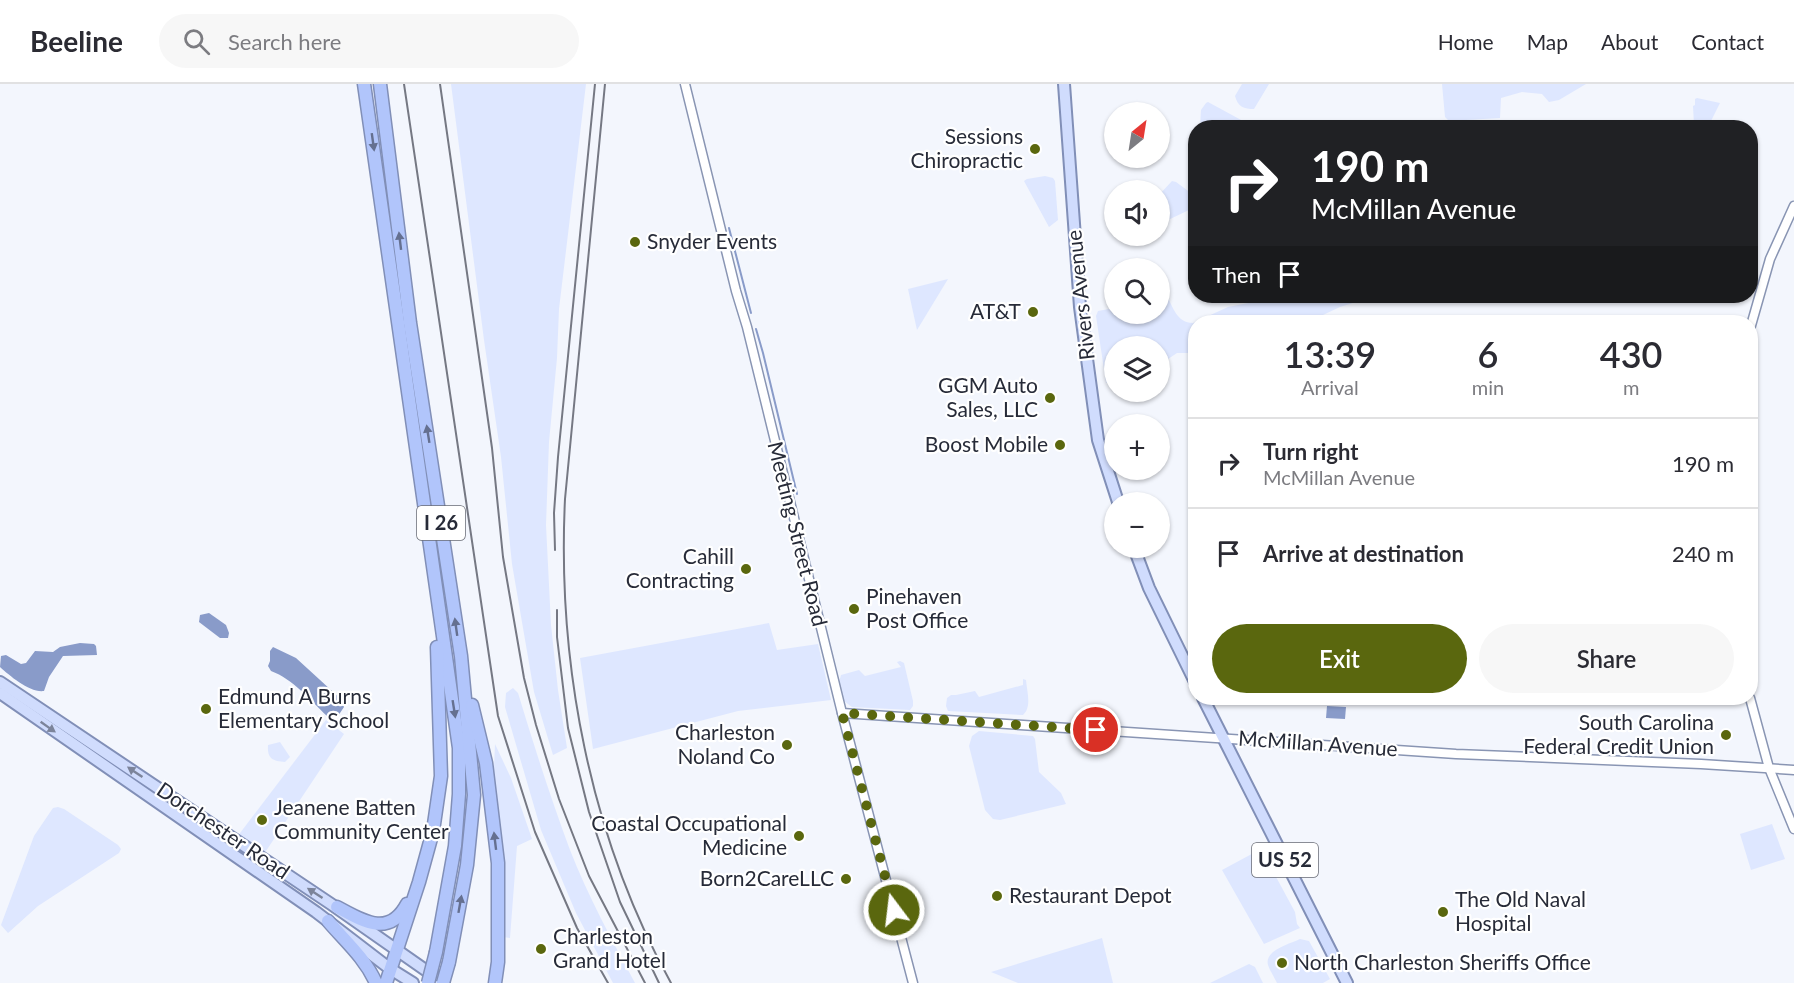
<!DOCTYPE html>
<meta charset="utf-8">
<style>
:root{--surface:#fff;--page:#f7f7f7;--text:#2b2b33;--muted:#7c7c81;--line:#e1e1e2;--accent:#5a670e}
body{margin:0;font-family:Lato,sans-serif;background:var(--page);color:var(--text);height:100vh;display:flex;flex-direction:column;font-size:22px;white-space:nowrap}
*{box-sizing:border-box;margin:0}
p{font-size:20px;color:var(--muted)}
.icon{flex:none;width:33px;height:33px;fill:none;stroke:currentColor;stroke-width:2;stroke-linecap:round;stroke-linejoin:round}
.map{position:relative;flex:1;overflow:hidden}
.side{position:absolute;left:1188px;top:231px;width:570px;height:390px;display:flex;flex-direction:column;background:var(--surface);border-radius:24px;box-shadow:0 2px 4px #0004}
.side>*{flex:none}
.hud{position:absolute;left:1188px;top:36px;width:570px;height:183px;border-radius:24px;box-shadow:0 2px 4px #0004;background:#202124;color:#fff;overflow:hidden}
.needle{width:39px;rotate:30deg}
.controls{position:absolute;left:1104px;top:18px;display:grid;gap:12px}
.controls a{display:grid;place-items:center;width:66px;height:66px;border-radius:50%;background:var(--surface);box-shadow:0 2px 4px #0004;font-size:30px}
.pin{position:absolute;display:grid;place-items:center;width:51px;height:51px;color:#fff;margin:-26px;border:3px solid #fff;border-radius:50%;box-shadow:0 2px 6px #0007}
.me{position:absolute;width:66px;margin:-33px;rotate:345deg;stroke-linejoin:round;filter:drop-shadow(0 0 4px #0008)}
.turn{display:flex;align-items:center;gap:21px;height:126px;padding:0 24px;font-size:27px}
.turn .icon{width:78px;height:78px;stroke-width:2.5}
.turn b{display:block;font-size:42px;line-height:51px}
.then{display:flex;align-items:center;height:57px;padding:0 24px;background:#0003;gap:12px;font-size:22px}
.eta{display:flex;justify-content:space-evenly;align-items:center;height:102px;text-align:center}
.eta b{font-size:36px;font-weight:600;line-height:42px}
.action{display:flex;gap:12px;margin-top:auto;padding:12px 24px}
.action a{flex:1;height:69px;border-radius:36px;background:var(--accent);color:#fff;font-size:24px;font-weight:600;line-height:69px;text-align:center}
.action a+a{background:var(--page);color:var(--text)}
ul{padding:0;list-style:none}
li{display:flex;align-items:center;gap:18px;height:90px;padding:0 24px;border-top:2px solid var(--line)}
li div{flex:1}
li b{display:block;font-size:22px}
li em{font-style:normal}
header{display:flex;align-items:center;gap:36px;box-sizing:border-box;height:84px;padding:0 30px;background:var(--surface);border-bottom:2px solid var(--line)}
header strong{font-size:28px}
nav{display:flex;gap:33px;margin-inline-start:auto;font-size:21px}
.search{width:420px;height:54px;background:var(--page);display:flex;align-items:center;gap:15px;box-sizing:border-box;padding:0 21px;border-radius:33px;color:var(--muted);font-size:22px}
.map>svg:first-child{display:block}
</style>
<header>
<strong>Beeline</strong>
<div class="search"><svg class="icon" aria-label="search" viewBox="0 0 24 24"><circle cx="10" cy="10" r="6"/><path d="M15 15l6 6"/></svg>Search here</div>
<nav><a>Home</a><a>Map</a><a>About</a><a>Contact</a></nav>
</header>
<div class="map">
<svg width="1794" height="899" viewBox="0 0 1794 899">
<rect width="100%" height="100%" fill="#f3f6fd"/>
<!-- green -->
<g fill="#dee7ff">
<path d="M451,0H586L559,225L557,274L549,358L546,441L551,541L558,606L567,664L553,671L534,608L512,480L501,373L484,256Z"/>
<path d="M1242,0H1269L1254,25C1244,25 1238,23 1235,12Z"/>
<path d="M1442,0H1586L1559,16L1549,18L1542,10L1522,8L1501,14L1500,34L1449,37L1445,33Z"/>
<path d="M1697,14L1720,19L1708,43H1699L1694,41L1693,22L1695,21V15Z"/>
<path d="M1208,18L1254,43H1200L1201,26L1206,19Z"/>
<path d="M1045,92L1053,94L1055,97L1058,136L1049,143L1024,97L1027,95Z"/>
<path d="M1172,97L1176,98L1195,112V130L1194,131V125H1191L1166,137L1167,143L1160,147V110Z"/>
<path d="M948,195L917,246L908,205Z"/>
<path d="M1163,208L1166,210C1173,223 1177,239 1193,239L1228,223L1283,212H1385L1369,214L1340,223L1308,238H1196L1195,269H1177L1168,275L1160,277V262H1114V297L1106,299L1096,232L1098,227L1114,224V230H1160V210Z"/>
<path d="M769,539L777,566L818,560L831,616L738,627L593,665L580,574Z"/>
<path d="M900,577L904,579L913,617V622L910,626L852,623L844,617L839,598L841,591L859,586L865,592L901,583L897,578Z"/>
<path d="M1023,595L1026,596C1027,608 1032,623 1023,631L948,627L946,622L947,614L951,611H956L975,607L979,613L1023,601Z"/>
<path d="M513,604L518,609C534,662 551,715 570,766C588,812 612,856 635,899H613L576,829L541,746L505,623L506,609Z"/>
<path d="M326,636L344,650L264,770L237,753Z"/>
<path d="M979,647L1033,652L1035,655L1039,688L1061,709L1066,720L1000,736L993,735L985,726L969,662L972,652Z"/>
<path d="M280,658L290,673L285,678C273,677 267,675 268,661Z"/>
<path d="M495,660L511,694L532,755L517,762L510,854L503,853L504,819L503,787L493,708Z"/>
<path d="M58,723L64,725L118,761L121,765L119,769L38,822L8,849L1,841L34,752L53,724Z"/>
<path d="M1772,740L1785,775L1751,786L1740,750Z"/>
<path d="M1261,765L1295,828L1297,840L1300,844L1264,860L1222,786Z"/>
<path d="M1102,854L1113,899H1018L991,888Z"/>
<path d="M1300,855L1309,857L1330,895L1323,899H1277C1274,893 1270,887 1268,881C1264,866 1290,860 1300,855Z"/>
<path d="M1249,880L1255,883L1263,899H1210Z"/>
</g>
<!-- water -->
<g fill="#899bc9">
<path d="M209,529L226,541L229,549L228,554H220L199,538L200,531Z"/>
<path d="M80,559L94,560L96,562L97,571L63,572L49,593L44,607C30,609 10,592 0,583L1,572L6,571L21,580L26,579L35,567L53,568L60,563Z"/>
<path d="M273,563L296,574L343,617L344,623L338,632L332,633L327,632C310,616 293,595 271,587L268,582L270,577V567Z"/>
<path d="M1327,622L1346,623L1345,635L1326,634Z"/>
</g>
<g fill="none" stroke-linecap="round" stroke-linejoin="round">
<!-- stream -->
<g stroke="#899bc9" stroke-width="2">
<path d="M729,144L751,229"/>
<path d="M756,245L763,269L797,410"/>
</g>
<defs>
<g id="minor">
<path d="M685,0L736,207L747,243L842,629L913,899"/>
<path d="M1750,245L1770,175L1794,122"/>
<path d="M1750,614L1769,684L1794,745"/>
<path d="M842,629L1456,670L1701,680L1794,686"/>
</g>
<g id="major">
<path d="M1064,0L1080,223L1098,356L1118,418"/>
<path d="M1134,464L1149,504L1196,600"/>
<path d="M0,598L331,820L444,899"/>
<path d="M0,609L316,828L389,884L413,899"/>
<path d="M1203,614L1347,899"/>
</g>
<g id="highway">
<path d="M364,0L459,664V710L455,762L436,868"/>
<path d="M380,0L410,239L461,572L474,711L467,781L449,878"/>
<path d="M472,621L486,679L498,779V878L495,899"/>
<path d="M337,823C363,837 389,854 407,820"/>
<path d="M328,837C345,857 365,874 376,899"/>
<path d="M386,899L419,798L433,747L441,692L437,563"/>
</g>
</defs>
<!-- minor casing -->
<use href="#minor" stroke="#8995b3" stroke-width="11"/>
<!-- major casing -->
<use href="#major" stroke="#818fb7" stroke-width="14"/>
<!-- highway casing -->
<use href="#highway" stroke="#818fb7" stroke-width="15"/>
<!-- minor -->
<use href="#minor" stroke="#fff" stroke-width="8"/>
<!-- major -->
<use href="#major" stroke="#d0dcfd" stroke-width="10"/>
<!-- highway -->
<use href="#highway" stroke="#b1c5fb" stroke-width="12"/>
<!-- rail -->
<g stroke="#757883" stroke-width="2">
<path d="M404,0L498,632L535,748L577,844L608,899"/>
<path d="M440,0L492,364L503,473L524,594L536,641L559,715L589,792L645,899"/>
<path d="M605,0L565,415C557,580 590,753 671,899"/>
<path d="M555,466L554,429L558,373L595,0"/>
<path d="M557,526V553L568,644L589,728L620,818L659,899"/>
</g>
<defs>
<g id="highway-bridge">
<path d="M428,899L436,868"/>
<path d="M443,899L449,878"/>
</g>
</defs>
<!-- highway-bridge casing -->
<use href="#highway-bridge" stroke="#818fb7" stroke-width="15" stroke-linecap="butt"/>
<!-- highway-bridge -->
<use href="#highway-bridge" stroke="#b1c5fb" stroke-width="12"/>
</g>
<!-- one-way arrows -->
<defs><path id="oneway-solid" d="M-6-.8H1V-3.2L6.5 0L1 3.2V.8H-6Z" transform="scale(1.5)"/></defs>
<g fill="#657090">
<use href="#oneway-solid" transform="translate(373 58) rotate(82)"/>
<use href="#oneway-solid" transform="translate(400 157) rotate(-97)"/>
<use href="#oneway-solid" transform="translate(428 350) rotate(-99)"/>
<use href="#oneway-solid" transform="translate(456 543) rotate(-98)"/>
<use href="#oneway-solid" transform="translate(454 625) rotate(81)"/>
<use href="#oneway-solid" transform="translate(495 757) rotate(-97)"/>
<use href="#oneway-solid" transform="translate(460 820) rotate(-80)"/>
</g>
<g fill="#7c849a">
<use href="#oneway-solid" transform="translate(48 643) rotate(35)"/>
<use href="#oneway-solid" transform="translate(135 688) rotate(-146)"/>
<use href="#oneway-solid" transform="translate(315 809) rotate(-147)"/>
</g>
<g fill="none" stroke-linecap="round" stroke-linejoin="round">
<!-- route -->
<path stroke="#5a670e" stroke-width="10" stroke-dasharray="0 18" d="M894,826L842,629L1096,646"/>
</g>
<!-- markers -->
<g fill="#5a670e" stroke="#fff" stroke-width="2">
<circle cx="1035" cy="65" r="6"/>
<circle cx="635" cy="158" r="6"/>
<circle cx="1033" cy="228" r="6"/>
<circle cx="1050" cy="314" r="6"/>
<circle cx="1060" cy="361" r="6"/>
<circle cx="746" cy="485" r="6"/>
<circle cx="854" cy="525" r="6"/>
<circle cx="206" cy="625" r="6"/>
<circle cx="1726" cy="651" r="6"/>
<circle cx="787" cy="661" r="6"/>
<circle cx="262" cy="736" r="6"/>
<circle cx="799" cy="752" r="6"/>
<circle cx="846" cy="795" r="6"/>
<circle cx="997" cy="812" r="6"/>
<circle cx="1443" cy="828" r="6"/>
<circle cx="541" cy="865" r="6"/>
<circle cx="1282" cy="879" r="6"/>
</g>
<g text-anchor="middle" stroke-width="4.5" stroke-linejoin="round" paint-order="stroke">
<!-- shield labels -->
<g fill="#fff" stroke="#686b74" stroke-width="1.5">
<rect x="417" y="422" width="48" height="34" rx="4.5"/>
<rect x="1252" y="759" width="66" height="34" rx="4.5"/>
</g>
<g font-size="20" font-weight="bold" fill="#272b38">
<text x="441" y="446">I 26</text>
<text x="1285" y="783">US 52</text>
</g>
<!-- poi labels -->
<g font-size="21" fill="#272b38" stroke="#fff" text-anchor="end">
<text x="1023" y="60">Sessions<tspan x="1023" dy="24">Chiropractic</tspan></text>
<text x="647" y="165" text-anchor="start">Snyder Events</text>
<text x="1021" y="235">AT&amp;T</text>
<text x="1038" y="309">GGM Auto<tspan x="1038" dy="24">Sales, LLC</tspan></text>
<text x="1048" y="368">Boost Mobile</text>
<text x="734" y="480">Cahill<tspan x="734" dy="24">Contracting</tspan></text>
<text x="866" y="520" text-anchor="start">Pinehaven<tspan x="866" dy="24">Post Office</tspan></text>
<text x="218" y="620" text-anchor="start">Edmund A Burns<tspan x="218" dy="24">Elementary School</tspan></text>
<text x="1714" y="646">South Carolina<tspan x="1714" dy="24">Federal Credit Union</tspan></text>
<text x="775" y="656">Charleston<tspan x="775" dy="24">Noland Co</tspan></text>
<text x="274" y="731" text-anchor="start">Jeanene Batten<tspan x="274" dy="24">Community Center</tspan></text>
<text x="787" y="747">Coastal Occupational<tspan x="787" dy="24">Medicine</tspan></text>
<text x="834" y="802">Born2CareLLC</text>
<text x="1009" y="819" text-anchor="start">Restaurant Depot</text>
<text x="1455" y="823" text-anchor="start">The Old Naval<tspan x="1455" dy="24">Hospital</tspan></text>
<text x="553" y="860" text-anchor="start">Charleston<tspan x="553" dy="24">Grand Hotel</tspan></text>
<text x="1294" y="886" text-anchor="start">North Charleston Sheriffs Office</text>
</g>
<!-- street labels -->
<g font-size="21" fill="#272b38" stroke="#fff">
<text transform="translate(1081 211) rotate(-96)" y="7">Rivers Avenue</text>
<text transform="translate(797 450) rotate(76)" y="7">Meeting Street Road</text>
<text transform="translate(1318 660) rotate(4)" y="7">McMillan Avenue</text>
<text transform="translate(223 747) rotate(34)" y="7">Dorchester Road</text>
</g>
</g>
</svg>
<div class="controls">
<a><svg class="needle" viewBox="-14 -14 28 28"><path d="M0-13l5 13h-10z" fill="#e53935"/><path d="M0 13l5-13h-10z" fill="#7c7c81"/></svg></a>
<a><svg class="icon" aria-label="sound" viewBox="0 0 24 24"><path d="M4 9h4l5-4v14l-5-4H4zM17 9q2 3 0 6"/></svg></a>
<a><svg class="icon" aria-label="search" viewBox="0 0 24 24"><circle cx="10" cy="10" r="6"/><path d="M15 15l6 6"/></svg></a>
<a><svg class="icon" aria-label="layers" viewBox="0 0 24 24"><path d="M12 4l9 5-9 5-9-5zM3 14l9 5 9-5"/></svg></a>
<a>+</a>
<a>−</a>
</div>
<div class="pin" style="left:1096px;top:646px;background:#d93025"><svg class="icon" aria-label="arrive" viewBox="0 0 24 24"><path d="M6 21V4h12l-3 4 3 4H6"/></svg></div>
<svg class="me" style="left:894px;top:826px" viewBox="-20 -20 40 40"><circle r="17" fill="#5a670e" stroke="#fff" stroke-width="3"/><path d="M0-11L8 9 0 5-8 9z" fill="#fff"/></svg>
<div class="hud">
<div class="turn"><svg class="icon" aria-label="right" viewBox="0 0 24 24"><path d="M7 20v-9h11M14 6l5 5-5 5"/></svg><div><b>190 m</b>McMillan Avenue</div></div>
<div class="then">Then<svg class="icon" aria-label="arrive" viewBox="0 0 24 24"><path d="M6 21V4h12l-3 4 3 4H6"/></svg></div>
</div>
<section class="side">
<div class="eta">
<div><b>13:39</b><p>Arrival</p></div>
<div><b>6</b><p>min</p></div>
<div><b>430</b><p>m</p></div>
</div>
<ul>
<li><svg class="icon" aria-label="right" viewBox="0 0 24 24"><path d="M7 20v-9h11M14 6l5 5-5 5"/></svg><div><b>Turn right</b><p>McMillan Avenue</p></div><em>190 m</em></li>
<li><svg class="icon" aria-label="arrive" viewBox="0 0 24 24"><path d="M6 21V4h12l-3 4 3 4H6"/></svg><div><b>Arrive at destination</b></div><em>240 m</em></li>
</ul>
<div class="action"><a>Exit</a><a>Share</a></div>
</section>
</div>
